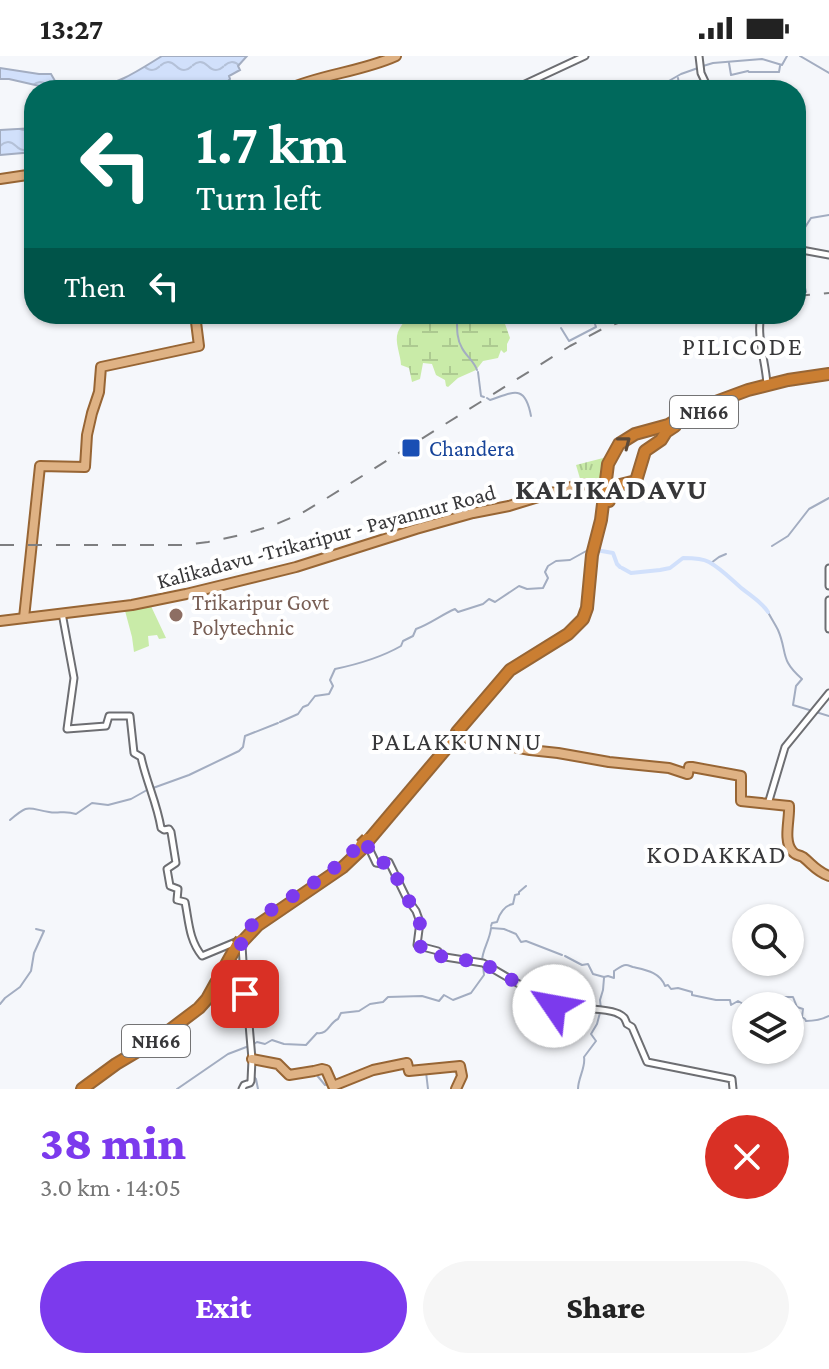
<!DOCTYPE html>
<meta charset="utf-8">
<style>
:root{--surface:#fff;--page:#f6f6f6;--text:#222;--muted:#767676;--accent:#7c3aed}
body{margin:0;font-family:"Crimson Pro",serif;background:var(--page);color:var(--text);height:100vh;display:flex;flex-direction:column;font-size:30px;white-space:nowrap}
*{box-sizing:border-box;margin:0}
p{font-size:26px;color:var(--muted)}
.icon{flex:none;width:44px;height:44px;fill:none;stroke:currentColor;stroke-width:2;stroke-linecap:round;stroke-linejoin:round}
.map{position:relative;height:1033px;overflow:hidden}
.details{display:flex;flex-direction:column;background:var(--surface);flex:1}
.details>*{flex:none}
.top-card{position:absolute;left:24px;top:24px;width:782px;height:244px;border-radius:32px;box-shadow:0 2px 6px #0004;background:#00695c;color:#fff;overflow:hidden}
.buttons{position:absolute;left:732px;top:848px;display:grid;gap:16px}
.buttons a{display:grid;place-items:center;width:72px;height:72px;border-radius:50%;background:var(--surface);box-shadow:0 2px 6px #0004;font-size:40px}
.pin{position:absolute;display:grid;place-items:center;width:68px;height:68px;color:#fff;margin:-34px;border-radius:16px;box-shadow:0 4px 12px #0006}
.me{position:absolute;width:88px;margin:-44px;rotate:303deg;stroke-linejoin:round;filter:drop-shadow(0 0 6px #0008)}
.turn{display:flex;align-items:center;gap:28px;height:168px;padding:0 40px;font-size:36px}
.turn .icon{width:104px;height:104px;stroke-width:2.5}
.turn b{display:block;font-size:56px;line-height:68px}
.then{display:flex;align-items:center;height:76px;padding:0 40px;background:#0003;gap:16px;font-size:30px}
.round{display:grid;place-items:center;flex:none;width:84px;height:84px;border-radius:42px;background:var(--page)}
.overview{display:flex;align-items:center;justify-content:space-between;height:136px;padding:0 40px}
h1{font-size:48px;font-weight:800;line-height:60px;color:var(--accent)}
.cta{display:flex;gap:16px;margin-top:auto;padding:16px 40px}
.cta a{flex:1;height:92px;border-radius:48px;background:var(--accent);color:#fff;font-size:32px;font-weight:800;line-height:92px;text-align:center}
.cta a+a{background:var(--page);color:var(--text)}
.status{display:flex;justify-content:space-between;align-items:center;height:56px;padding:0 40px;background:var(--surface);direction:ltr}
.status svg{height:22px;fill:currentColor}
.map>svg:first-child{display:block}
</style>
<div class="status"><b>13:27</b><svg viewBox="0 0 49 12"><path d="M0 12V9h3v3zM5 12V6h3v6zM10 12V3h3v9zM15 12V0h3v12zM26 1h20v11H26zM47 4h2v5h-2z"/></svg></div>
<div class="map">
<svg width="829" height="1033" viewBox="0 0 829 1033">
<defs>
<pattern id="wetland-marsh" width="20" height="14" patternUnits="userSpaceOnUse" patternTransform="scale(2)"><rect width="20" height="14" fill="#c9eba8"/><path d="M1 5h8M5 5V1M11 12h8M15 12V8" fill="none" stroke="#adca91"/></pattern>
<pattern id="park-tufts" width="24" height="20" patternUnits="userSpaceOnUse" patternTransform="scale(2)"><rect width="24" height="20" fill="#c9eba8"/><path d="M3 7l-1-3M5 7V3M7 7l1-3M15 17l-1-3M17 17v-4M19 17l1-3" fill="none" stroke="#adca91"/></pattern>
<pattern id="water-waves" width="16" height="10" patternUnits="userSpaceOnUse" patternTransform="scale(2)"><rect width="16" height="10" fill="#d1e0fb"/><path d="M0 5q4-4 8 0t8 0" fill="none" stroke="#b4c1d8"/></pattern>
</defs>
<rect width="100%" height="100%" fill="#f5f7fb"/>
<!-- green -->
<path fill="#c9eba8" d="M150,548L166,582L159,583L157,579L148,580L149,590L134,596L132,581L124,551Z"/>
<!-- wetland -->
<path fill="url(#wetland-marsh)" d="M407,258H499L505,263L504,265L510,282L507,288V295L504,297L501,294L498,302L483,305L476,314L458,322L448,331L446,330L445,324L436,319L432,308L423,307L420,323L412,326L409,312L401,309C401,300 394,285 398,276C401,269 405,266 407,258Z"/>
<!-- park -->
<path fill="url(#park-tufts)" d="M607,401L601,426H581L576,409Z"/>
<!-- water -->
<g fill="url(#water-waves)" stroke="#a3adc1" stroke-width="2">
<path d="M162,0H247L238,10L240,14L229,20L230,23L222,31L220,28L205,34H57L9,23H0V12L39,18H51L55,25L59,26C69,28 81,33 91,32C118,29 139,14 162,0Z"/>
<path d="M34,72V96L0,99V74Z"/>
</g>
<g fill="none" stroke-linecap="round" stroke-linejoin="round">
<!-- stream -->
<g stroke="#a3adc1" stroke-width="2">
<path d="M800,0L829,17"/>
<path d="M729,7L731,19L748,15L749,16H779L780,10"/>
<path d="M703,10L713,7L762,3L782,9L787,0"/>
<path d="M678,22L680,34"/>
<path d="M653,34L681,18L698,12"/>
<path d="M802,192L804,184L802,176L811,162L829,159"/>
<path d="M801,195L800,212L806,236"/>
<path d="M431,258C440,263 448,262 457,265C457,274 457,284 462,292C466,300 474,305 477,314"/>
<path d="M561,272L569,285L596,271L595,268L603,258"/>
<path d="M478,316L481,340L484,341"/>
<path d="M487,342L490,344C514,336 525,328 531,360"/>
<path d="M772,490L788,480L809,453L829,442"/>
<path d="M711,507L719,501L726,498"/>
<path d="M768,556C771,562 775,568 778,574C788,597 779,603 802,623L796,630L793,649L829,660"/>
<path d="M280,666L298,658L303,651L308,649L315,640L329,638L333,630L330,624L335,613C359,608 380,602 401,590L403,585L413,580L416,573C430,568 441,559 455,553L458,556L483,548L489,543L495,546L519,530L527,533L543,532L548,522L545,516L548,510L556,505L570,504L588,494"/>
<path d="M153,732L189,719L239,695L243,691L245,680L278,667"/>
<path d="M10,764C29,748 26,752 49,756C59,758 64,754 76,758L92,747L108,749L131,743L147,734"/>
<path d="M491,870L492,867L497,866C499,858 505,849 513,848L515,839L519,838V836L526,830"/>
<path d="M565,900L582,909L588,908L593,918L604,921L608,920L614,922V915C617,913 622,909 626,909C628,909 630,910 633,911C646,914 660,916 665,930L668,929L671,933L678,932L692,936V939L716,944H730L731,949L738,945L745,949L756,944H762L764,940L770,941L773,945L781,941H793L797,951L803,953L802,961L805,963L806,965C815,965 821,964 829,960"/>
<path d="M482,905C482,894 490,884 491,872L504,873L516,878L521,886L526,885L562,899"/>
<path d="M0,948L5,942L20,931L31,915L34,897L44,875L36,873"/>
<path d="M252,989L257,986L265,988L272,984L284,988L306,989L317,977C328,979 329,967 338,963L341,957L359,955L370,948L383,946L388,941L422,940L439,945L444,939L453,944L471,937L484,919L483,909"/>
<path d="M426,1016L428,1033"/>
<path d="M315,1017L325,1029L330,1028"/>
<path d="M253,1020L256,1023L258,1033"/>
<path d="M177,1033L228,998L249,990"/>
<path d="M578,1033C578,1022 586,1011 584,1001L596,985L591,978L597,968L601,953L600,944L603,934L604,922"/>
</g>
<!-- canal -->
<g stroke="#d1e0fb" stroke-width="4">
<path d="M596,494L613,497L617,508L620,511"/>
<path d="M622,512L631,517L660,514L670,512L683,502C691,502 702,502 709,506C720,512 730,522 739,530C749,539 761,545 768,556"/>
</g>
<defs>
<g id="minor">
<path d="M699,0L701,17L709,34"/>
<path d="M512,34L585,0"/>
<path d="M796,193L829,199"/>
<path d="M761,258C756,281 766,306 767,329"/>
<path d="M829,512V530"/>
<path d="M829,544V573"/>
<path d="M62,557L74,622L67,673L106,670L109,660H130L134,697L141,701C146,725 157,747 161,772L164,774L169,773L171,776L176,807L167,813L170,830L178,833L177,844L185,846C189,866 189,884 202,900L238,885L242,889L246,956L249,968L252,1003L251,1025L250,1027L244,1029L242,1033"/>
<path d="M768,748L785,691L829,637"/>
<path d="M367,788L376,807L382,808L386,805L389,806L406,841L416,855L420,866L417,889L419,890L438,895L439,900L483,907L553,948V958L555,960C565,960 571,955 580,953C588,952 612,954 619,958C625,961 625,963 627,968L632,971L647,1006L732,1023L733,1033"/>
</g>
<g id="major">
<path d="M286,34C321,18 361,16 396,0"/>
<path d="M0,123L34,118"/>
<path d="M24,562L40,410L85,411L87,379L92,357L99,336L101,311L199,290L195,258"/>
<path d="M0,565L132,549L186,538L296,511L416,473L473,457L509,450L581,428L609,431"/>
<path d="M459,681L530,694L558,697L609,706L669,712L687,718H688L689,711H692L741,720V745L789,750C790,763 783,784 792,795C796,800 797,798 803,801C813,809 816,815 829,820"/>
<path d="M252,1003L278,1008L289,1019L314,1015L322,1013L326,1014L333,1030L373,1014L407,1007L409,1015L460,1010L462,1020L456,1033"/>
</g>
<g id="highway">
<path d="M609,445L612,431L636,425L645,395L661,384L666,376L675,370"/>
<path d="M457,676L510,614L568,578L583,563L587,552L592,499L601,464L608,408L619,388L635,378L668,369L694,354L748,334L788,324L829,318"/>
<path d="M368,785L455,682"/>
<path d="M242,886L258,869L343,811L364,791"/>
<path d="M82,1033L116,1008L158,983L199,952L207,943L237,889"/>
</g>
</defs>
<!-- minor casing -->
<use href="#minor" stroke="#6d6e72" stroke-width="9"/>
<!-- major casing -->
<use href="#major" stroke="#976534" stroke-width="12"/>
<!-- highway casing -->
<use href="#highway" stroke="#976534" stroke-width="14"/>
<!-- minor -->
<use href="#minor" stroke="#fff" stroke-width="5"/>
<!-- major -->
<use href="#major" stroke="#dfb284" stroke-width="8"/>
<!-- highway -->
<use href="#highway" stroke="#ca7e32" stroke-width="10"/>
<!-- rail -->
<g stroke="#7d7e80" stroke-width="2" stroke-dasharray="14 14" stroke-linecap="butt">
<path d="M796,240L829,237"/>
<path d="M0,489H182L208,486L241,479L274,469L302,457L327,442L570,290L606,271L645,258"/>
</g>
<defs>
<g id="highway-bridge">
<path d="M455,682L459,678"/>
<path d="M361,789L367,783"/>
<path d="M237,889L241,884"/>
</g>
</defs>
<!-- highway-bridge casing -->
<use href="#highway-bridge" stroke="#976534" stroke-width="14" stroke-linecap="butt"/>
<!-- highway-bridge -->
<use href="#highway-bridge" stroke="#ca7e32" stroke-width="10"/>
</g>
<!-- one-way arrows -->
<defs><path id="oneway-chevron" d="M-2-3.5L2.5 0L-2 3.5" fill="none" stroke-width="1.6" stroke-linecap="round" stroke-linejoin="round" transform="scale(2)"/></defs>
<use stroke="#5c4937" href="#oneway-chevron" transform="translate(625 386) rotate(-38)"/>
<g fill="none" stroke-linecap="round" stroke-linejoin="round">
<!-- route -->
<path stroke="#7c3aed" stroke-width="14" stroke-dasharray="0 25.2" d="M245,938L242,889L238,885C253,863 279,849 301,835C325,820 347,804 364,783L375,805L382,808L386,805L389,806L406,841L416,855L420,866L418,890L438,895L439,900L483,907L553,948L554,950"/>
</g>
<!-- markers -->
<rect fill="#1a4fb4" stroke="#fff" stroke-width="3" x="401" y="382" width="20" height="20" rx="4"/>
<circle fill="#8d6e63" stroke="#fff" stroke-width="3" cx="176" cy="559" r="8"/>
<g text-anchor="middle" stroke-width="8" stroke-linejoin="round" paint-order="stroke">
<!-- shield labels -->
<g fill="#fff" stroke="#737374" stroke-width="2">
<rect x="670" y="340" width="68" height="32" rx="6"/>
<rect x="122" y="969" width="68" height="32" rx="6"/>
</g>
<g font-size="20" font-weight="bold" fill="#373739">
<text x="704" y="363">NH66</text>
<text x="156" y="992">NH66</text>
</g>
<!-- transit labels -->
<g font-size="22" fill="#164399" stroke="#fff" text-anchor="start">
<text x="429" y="400">Chandera</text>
</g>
<!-- street labels -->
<g font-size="22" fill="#373739" stroke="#fff">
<text transform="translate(326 480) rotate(-15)" y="8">Kalikadavu -Trikaripur - Payannur Road</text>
</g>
<!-- education labels -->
<g font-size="22" fill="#785e54" stroke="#fff" text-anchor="start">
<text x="192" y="554">Trikaripur Govt<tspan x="192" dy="25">Polytechnic</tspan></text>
</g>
<!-- quarter labels -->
<g font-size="26" letter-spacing="2" fill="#373739" stroke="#fff">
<text x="743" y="299">PILICODE</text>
<text x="457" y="694">PALAKKUNNU</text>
<text x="717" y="807">KODAKKAD</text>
</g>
<!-- district labels -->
<g font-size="30" font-weight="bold" letter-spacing="2" fill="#373739" stroke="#fff">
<text x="612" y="443">KALIKADAVU</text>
</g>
</g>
</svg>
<div class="buttons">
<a><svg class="icon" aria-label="search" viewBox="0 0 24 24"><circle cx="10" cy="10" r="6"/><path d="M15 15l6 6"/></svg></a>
<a><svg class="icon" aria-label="layers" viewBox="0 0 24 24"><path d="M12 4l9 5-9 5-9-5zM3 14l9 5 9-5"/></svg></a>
</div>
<div class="pin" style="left:245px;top:938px;background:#d93025"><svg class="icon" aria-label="arrive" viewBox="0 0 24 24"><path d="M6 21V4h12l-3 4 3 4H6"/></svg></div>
<svg class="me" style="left:554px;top:950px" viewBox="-20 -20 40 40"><circle r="19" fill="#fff"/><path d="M0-13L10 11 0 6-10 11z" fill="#7c3aed"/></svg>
<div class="top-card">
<div class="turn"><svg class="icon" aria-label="left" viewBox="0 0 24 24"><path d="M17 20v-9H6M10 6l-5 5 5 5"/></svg><div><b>1.7 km</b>Turn left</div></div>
<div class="then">Then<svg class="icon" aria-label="left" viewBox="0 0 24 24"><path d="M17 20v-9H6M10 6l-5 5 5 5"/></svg></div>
</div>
</div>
<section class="details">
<div class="overview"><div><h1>38 min</h1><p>3.0 km · 14:05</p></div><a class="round" style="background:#d93025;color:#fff"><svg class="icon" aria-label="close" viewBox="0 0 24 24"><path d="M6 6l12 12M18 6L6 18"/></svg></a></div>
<div class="cta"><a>Exit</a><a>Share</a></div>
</section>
